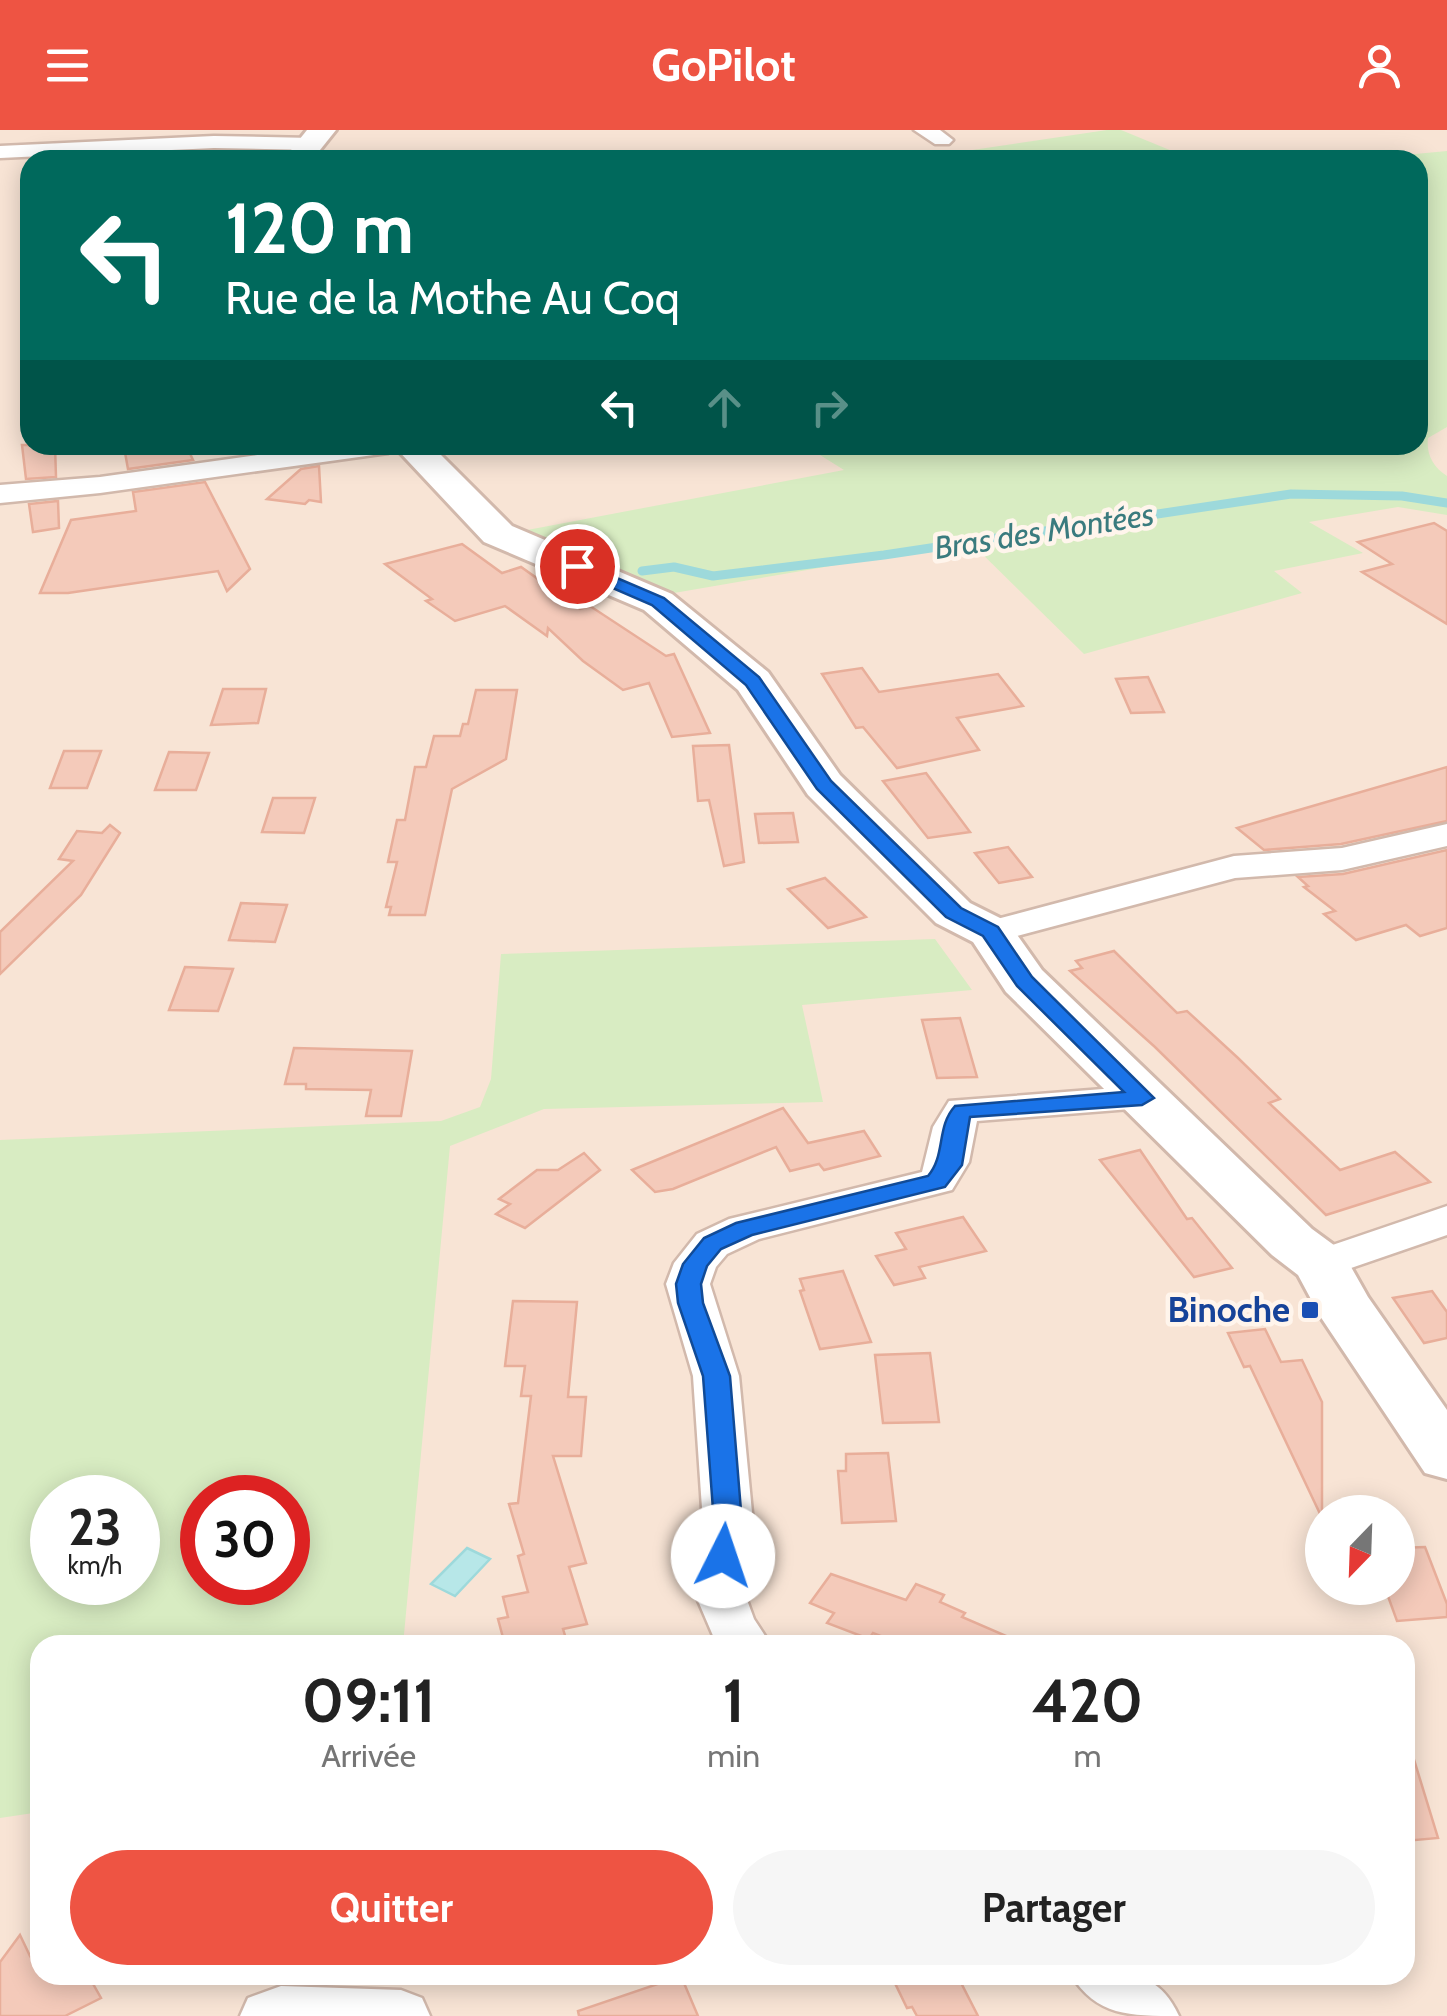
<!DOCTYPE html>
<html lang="fr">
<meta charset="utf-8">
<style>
:root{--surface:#fff;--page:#f6f6f6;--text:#222;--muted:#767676;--accent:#ee5443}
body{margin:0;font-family:Cabin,sans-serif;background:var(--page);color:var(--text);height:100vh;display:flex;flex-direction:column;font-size:38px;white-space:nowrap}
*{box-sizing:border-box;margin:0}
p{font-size:32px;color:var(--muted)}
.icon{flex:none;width:55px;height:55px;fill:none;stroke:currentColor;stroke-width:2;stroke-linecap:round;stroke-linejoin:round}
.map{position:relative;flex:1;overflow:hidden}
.drawer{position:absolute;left:30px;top:1505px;width:1385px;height:350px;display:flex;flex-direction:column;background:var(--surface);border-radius:30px;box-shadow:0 5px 25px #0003}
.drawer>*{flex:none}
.guide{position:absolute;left:20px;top:20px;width:1408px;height:305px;border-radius:30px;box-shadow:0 5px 25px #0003;background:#00695c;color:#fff;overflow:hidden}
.needle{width:65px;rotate:203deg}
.controls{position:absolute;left:1305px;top:1365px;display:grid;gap:20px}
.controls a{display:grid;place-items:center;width:110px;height:110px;border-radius:50%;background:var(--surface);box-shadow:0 5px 25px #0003;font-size:50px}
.speed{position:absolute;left:30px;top:1345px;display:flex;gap:20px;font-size:50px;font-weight:700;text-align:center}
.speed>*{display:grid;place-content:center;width:130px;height:130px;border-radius:50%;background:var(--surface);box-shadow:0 5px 25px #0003;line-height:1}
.speed small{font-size:25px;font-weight:400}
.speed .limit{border:15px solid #d22;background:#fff;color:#111}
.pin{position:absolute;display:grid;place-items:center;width:85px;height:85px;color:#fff;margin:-42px;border:5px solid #fff;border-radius:50%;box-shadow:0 2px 10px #0007}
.me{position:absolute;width:110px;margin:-55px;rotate:4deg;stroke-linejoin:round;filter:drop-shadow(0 0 8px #0008)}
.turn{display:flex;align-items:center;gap:35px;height:210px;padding:0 40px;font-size:45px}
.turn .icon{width:130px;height:130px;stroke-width:2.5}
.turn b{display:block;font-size:70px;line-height:85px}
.lanes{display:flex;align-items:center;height:95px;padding:0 40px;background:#0003;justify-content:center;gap:50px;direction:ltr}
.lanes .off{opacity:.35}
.eta{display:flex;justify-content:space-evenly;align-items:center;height:170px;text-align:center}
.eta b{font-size:60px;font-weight:700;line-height:70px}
.action{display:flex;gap:20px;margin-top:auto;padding:20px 40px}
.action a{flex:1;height:115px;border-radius:60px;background:var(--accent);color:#fff;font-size:40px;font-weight:700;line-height:115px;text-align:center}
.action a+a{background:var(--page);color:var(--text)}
header{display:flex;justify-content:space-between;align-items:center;height:130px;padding:0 40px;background:var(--accent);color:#fff;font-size:45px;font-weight:700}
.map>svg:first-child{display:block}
</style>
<header><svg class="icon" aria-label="menu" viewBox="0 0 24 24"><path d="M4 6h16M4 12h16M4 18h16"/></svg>GoPilot<svg class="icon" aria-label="person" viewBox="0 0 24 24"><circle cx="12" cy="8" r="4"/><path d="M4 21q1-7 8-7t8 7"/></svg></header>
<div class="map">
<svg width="1447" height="1886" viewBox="0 0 1447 1886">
<rect width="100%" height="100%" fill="#fdf1e4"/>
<!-- residential -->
<path fill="#f8e4d5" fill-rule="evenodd" d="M0,0H1447V1886H0ZM30,30H1418V315H30ZM52,1368H138V1452H52ZM202,1368H288V1452H202ZM1322,1382H1398V1458H1322ZM40,1515H1405V1845H40Z"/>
<!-- green -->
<g fill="#d8ecc2" fill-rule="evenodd">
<path d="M1107,0H1121L1194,30H905Z"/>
<path d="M1447,21V297L1428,308C1426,324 1433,337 1447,346V385L1398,377L1309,392L1363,423L1274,441L1302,463L1084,524L970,412L674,463L522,401L844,340L804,315H1418V30H1352Z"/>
<path d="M935,809L972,860L802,875L823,972L544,979L450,1016L403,1515H40V1682L0,1688V1010L441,991L480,977L491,949L501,824ZM52,1368H138V1452H52ZM202,1368H288V1452H202Z"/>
</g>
<!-- water -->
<path fill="#b7e7e8" stroke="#9dd9db" stroke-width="2.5" d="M467,1418L490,1429L455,1466L431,1454Z"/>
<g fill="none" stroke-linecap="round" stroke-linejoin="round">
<!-- stream -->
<path stroke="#9dd9db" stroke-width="9" d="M642,441L674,437L713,446L884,425L1291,364L1402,366L1447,373"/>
</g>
<!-- building -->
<g fill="#f4caba" stroke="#e8ae9a" stroke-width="2.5">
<path d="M22,315H55L56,347L26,349Z"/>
<path d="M186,315L193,330L128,339L124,317Z"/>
<path d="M319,336L321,372L309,370L305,374L267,369L301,339Z"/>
<path d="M205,352L250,439L227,461L218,441L68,463H40L71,390L136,381L133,362Z"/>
<path d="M58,371L59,398L33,402L29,374Z"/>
<path d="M1434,393L1447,401V494L1362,442L1392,434L1358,412Z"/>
<path d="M462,414L502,443L521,437L580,479L590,476L666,526L674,524L710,603L672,607L649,553L623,560L583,531L548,498L547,506L505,476L455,491L426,471L432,469L385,434Z"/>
<path d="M862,538L879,562L998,544L1023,576L957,588L979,620L897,638L863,597L856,598L822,544Z"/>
<path d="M1148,547L1164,582L1131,583L1116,549Z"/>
<path d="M223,559H266L258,593L211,595Z"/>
<path d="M476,560H517L506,629L452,659L425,785H389L391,777H386L397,732H388L397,690H405L415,637H426L434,606H460L463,594H468Z"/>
<path d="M729,615L744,732L724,736L709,670L698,671L693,616Z"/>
<path d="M64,621H101L87,658H50Z"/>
<path d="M169,622L209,623L196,660H155Z"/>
<path d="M1447,637V691L1341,714L1264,720L1237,698Z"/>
<path d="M926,643L970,702L928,708L883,651Z"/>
<path d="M273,668H315L304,703L262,702Z"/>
<path d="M793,683L798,712L759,713L755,684Z"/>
<path d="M110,695L120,703L81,765L0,844V802L73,731L59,729L77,701L102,703Z"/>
<path d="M1008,717L1032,747L999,753L975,723Z"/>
<path d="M1447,720V798L1420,806L1406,795L1356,810L1324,784L1335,781L1304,757L1308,756L1298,747L1343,744Z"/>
<path d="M825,748L866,787L828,798L788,759Z"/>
<path d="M241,773L287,775L275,812L229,810Z"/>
<path d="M1114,821L1177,883L1187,881L1238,928L1280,969L1269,973L1340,1040L1395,1022L1430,1052L1326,1085L1155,917L1070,841L1082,838L1076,831Z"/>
<path d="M185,837L233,839L218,881L169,880Z"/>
<path d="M960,888L977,947L937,948L922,890Z"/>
<path d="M294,918L412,921L401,986H366L371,960L306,959V954H285Z"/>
<path d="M783,978L808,1013L864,1001L880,1026L824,1040L819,1034L790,1041L776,1017L673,1059L655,1062L632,1040Z"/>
<path d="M1140,1020L1187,1089L1192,1088L1232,1138L1194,1147L1100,1030Z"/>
<path d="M584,1023L600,1040L525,1098L496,1084L510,1074L499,1069L537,1040H558Z"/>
<path d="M963,1087L986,1121L919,1137L925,1148L894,1155L876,1126L906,1119L896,1103Z"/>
<path d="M843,1141L871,1212L820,1219L800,1161L804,1160L800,1149Z"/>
<path d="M1432,1161L1447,1182V1208L1424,1213L1393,1168Z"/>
<path d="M513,1171L577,1172L568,1267H586L581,1326H553L586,1433L569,1437L587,1494L563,1499L568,1515H505L498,1489L508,1487L503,1467L528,1462L518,1426L524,1424L509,1374L518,1373L531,1266H521L525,1236H505Z"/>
<path d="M1265,1199L1281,1232L1302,1230L1322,1272V1388L1250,1236L1244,1237L1228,1203Z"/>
<path d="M930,1223L939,1292L883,1293L875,1225Z"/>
<path d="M888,1323L896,1391L842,1393L838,1341H846V1324Z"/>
<path d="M1425,1417L1447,1474V1487L1397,1491L1385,1458H1398V1418Z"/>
<path d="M831,1444L906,1470L916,1454L944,1465L940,1472L965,1483L962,1487L1027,1515H904L873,1503L869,1509L827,1493L834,1483L810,1473Z"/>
<path d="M1412,1623L1438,1708L1405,1711V1624Z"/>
<path d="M20,1805L30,1826L40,1821V1845H88L101,1868L65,1886H0V1832Z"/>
<path d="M891,1845H957L978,1886H917L912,1877L907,1878Z"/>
<path d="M681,1846L698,1886H579L578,1881Z"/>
</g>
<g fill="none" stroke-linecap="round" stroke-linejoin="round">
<defs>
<g id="minor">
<path d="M914,0H940L953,10L949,14H935Z"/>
<path d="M214,6L312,8L323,14L312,20L214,18L0,28V16Z"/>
<path d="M329,315H402L388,323L100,363L0,373V355L100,347Z"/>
<path d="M1447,694V716L1342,740L1235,748L991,813L978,810L972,802L978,794L1234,726L1342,718Z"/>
<path d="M1142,956L1156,959L1162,968L1156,977L977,991L969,1032L952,1060L759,1109L727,1124L716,1137L710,1154L739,1246L753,1393L743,1459L754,1489L771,1515H717L693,1459L703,1393L693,1246L666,1154L674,1133L697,1104L729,1089L922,1042L933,997L949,971Z"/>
<path d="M1447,1076V1105L1322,1148L1306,1144L1300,1134L1306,1124Z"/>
<path d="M1071,1845C1120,1845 1155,1834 1179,1886C1129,1886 1097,1886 1071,1845Z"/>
<path d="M281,1856L401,1860L422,1868L430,1886H240L248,1868Z"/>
</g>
<g id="tertiary">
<path d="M307,0H336L312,30H283Z"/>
<path d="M393,315H431L512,396L672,464L768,542L840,645L970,773L1008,792L1042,840L1312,1099L1342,1121L1368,1167L1447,1280V1349L1425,1343L1320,1186L1298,1145L1272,1125L1006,862L973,812L936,793L808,665L738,560L644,480L484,412Z"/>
</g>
</defs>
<!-- minor casing -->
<use href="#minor" stroke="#d2b9ac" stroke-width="5"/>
<!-- tertiary casing -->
<use href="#tertiary" stroke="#d2b9ac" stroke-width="6"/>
<!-- minor -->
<use href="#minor" fill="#fff" fill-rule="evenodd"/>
<!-- tertiary -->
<use href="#tertiary" fill="#fff" fill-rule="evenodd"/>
</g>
<!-- route -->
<path fill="#1a73e8" stroke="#114b97" stroke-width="2.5" d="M577,431L664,468L759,547L831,651L961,778L998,797L1032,847L1154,968L1142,975L970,987L962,1035L945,1057L752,1105L721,1119L707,1136L701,1154L703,1173L730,1246L742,1393L733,1434L723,1437L713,1434L709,1426L714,1393L703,1246L678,1173L676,1154L683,1134L704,1108L736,1093L928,1046C946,1025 936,997 955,976L1124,962L1017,856L983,806L946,787L817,659L746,555L652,475L571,440L568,436Z"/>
<!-- markers -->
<rect fill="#1a4fb4" stroke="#fff5ec" stroke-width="4" x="1300" y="1170" width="20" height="20" rx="5"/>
<g text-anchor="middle" stroke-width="9" stroke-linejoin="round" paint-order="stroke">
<!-- far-water labels -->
<g font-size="32" font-style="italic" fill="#3a7b7e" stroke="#fff5ec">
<text transform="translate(1044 401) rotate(-9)" y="11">Bras des Montées</text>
</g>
<!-- transit labels -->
<g font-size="35" font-weight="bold" fill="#164399" stroke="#fff5ec" text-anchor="end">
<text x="1290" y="1192">Binoche</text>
</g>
</g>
</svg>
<div class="controls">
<a><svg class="needle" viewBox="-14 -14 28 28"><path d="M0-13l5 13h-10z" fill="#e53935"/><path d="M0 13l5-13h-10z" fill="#767676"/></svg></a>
</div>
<div class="speed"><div>23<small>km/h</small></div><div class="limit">30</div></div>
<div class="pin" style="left:577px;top:436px;background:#d93025"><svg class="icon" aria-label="arrive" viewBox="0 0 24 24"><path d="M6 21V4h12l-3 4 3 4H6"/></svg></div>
<svg class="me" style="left:723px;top:1426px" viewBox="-20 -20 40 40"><circle r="19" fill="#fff"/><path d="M0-13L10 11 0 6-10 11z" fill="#1a73e8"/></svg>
<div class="guide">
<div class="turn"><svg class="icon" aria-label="left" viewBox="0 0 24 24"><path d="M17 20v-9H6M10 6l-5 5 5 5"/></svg><div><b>120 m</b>Rue de la Mothe Au Coq</div></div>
<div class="lanes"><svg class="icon" aria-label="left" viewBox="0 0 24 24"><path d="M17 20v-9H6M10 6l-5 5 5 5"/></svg><svg class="icon off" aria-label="ahead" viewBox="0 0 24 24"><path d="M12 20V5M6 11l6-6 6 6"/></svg><svg class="icon off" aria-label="right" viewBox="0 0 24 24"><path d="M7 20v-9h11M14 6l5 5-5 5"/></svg></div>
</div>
<section class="drawer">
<div class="eta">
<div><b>09:11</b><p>Arrivée</p></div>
<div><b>1</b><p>min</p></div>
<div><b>420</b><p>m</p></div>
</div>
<div class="action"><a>Quitter</a><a>Partager</a></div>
</section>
</div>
